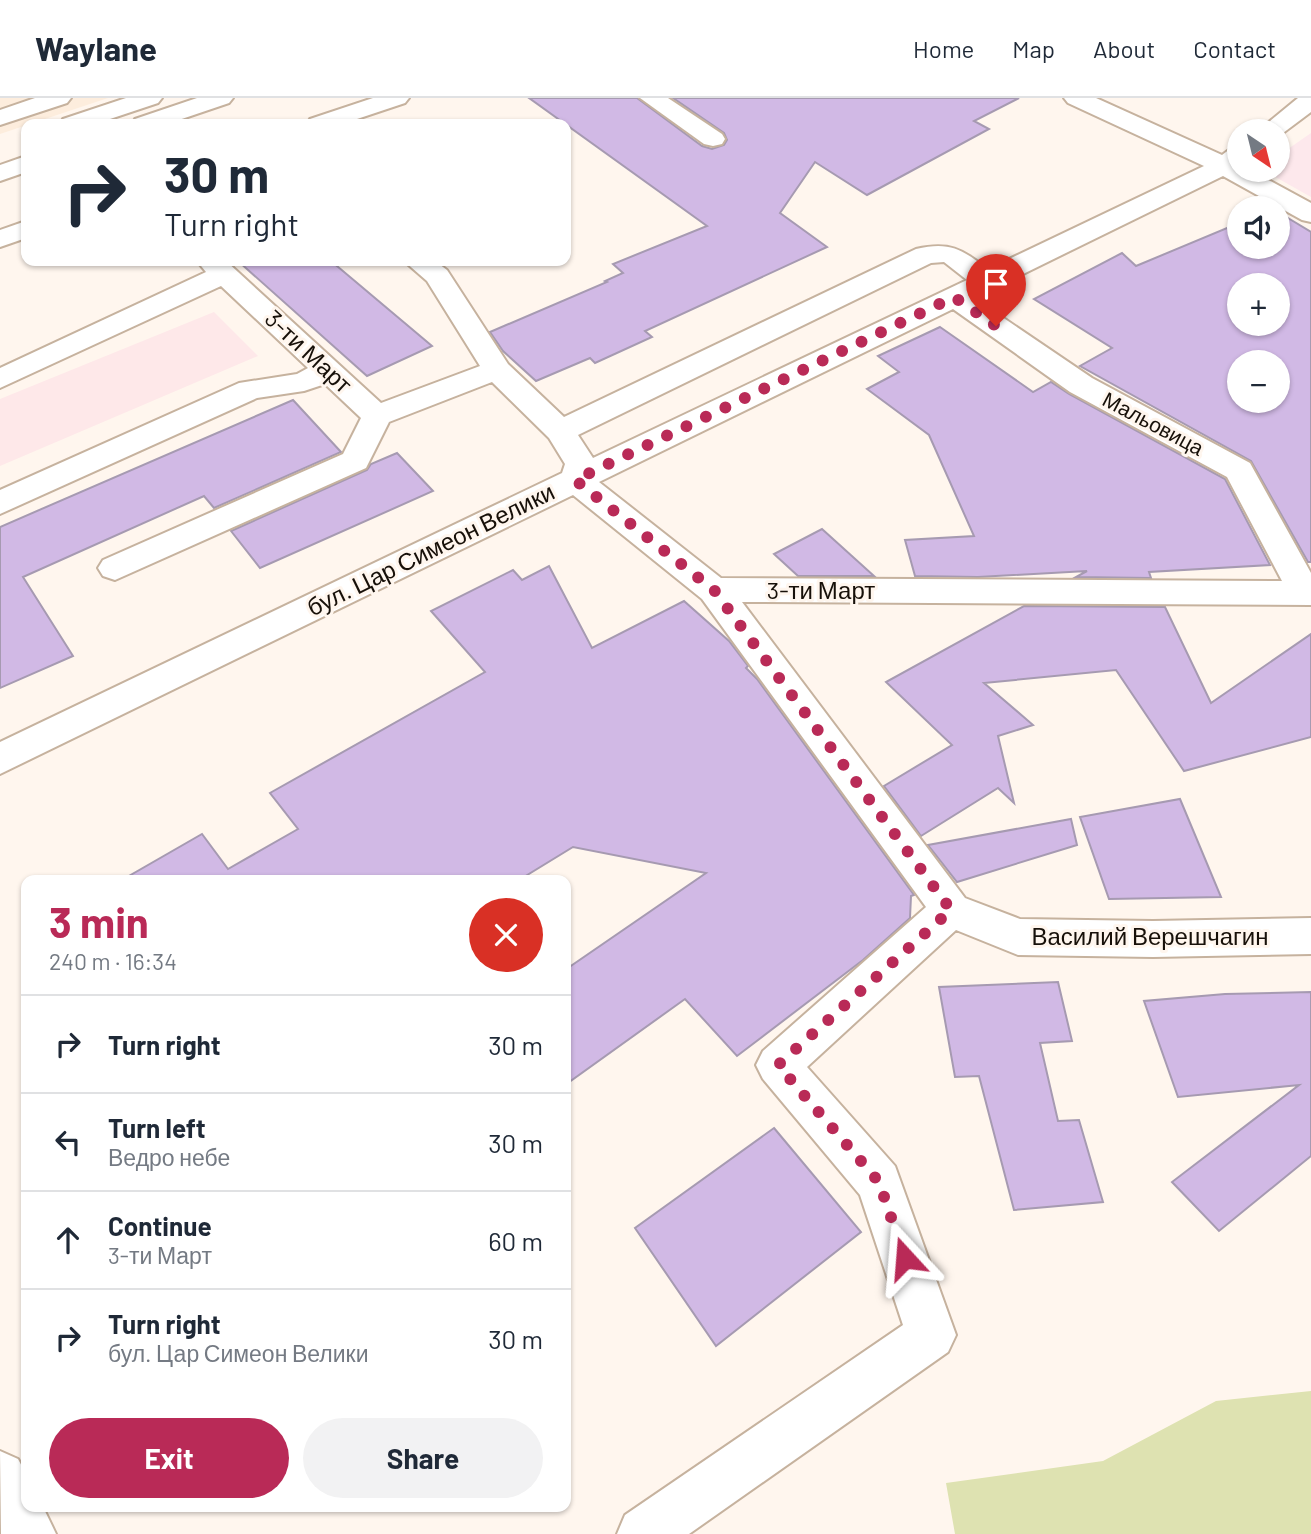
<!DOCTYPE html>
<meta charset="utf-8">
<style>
:root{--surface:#fff;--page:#f2f2f3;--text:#1f2937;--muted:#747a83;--line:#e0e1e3;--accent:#b92a57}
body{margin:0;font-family:Barlow,sans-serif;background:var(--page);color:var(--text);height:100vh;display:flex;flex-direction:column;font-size:26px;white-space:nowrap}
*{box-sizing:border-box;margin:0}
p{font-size:23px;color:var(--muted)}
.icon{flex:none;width:38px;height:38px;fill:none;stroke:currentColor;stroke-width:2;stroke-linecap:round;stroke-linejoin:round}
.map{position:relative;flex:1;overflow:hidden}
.sheet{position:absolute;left:21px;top:777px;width:550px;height:637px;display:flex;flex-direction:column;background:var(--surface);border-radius:14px;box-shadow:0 2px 5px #0004}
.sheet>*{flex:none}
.banner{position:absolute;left:21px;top:21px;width:550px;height:147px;border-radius:14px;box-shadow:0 2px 5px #0004;background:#fff;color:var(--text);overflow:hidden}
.needle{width:46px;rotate:145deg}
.fabs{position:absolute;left:1227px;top:21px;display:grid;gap:14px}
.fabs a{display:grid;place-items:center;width:63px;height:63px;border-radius:50%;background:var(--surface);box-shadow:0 2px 5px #0004;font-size:35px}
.pin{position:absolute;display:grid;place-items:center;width:60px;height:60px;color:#fff;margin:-72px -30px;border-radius:50% 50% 50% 0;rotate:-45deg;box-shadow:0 0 7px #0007}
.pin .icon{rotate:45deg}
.me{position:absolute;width:77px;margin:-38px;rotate:341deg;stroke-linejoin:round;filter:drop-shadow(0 0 5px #0008)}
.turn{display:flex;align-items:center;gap:24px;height:147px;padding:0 28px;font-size:32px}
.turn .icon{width:91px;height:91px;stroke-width:2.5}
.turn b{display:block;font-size:49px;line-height:60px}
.round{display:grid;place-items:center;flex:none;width:74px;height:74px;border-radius:37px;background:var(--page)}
.overview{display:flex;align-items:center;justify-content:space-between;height:119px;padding:0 28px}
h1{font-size:42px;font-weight:700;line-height:52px;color:var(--accent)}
.button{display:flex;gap:14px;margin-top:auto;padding:14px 28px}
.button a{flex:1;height:80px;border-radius:42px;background:var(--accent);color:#fff;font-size:28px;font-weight:700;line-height:80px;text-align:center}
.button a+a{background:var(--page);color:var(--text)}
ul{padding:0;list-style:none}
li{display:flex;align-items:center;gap:21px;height:98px;padding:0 28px;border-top:2px solid var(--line)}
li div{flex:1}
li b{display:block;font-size:26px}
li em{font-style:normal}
header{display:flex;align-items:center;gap:42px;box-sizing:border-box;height:98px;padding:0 35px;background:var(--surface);border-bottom:2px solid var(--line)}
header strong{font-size:33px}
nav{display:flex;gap:38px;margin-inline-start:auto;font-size:24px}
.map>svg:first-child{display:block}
</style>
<header>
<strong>Waylane</strong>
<nav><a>Home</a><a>Map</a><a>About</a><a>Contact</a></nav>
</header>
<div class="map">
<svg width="1311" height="1436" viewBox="0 0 1311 1436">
<rect width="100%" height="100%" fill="#fff6ee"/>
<!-- built -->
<path fill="#fdeddd" d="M0,0H108L0,36Z"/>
<!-- industrial -->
<path fill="#fee8e9" d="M214,214L258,258L0,368V301Z"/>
<!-- education -->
<path fill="#fde8ec" d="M1311,35V99L1263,72H1278V58Z"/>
<!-- green -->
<path fill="#dee2b1" d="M1311,1293V1436H955L946,1385L1103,1363L1216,1303Z"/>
<!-- building -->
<g fill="#d1b9e5" stroke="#a69ab1" stroke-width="2" fill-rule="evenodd">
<path d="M529,0H637L702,48L712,51L724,47L727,42L724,35L673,0H1019L974,23L989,31L867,97L815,64L780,115L827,149L645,233L652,239L595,265L590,260L536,283L503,253L490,234L607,184L605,183L623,175L613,166L707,128Z"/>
<path d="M1278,114L1311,134V464H1308L1251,363L1080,268L1112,250L1034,201L1122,155L1136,168L1239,125V149H1278ZM1239,187H1278V226H1239ZM1239,264H1278V303H1239Z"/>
<path d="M238,163H331L432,248L367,278Z"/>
<path d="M940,229L1033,294L1051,284L1069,296L1225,381L1270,467L1149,474L1151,480L1076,479L1087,473L978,479L915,478L905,442L974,438L929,337L867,291L899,274L878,258Z"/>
<path d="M293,302L341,354L214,410L204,398L23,479L73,558L0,590V429Z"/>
<path d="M397,355L433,393L260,470L231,433L367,372L371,366Z"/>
<path d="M822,431L874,478H798L774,456Z"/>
<path d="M549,468L592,550L684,503L729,543L748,568L746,570L757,581L914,797L911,798L910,820L863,862L737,958L685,901L565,987V872L706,775L573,749L519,782H122L202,736L228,771L298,731L270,695L485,574L431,513L513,472L522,482Z"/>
<path d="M1024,508L1165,509L1211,605L1311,536V639L1184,673L1116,572L984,585L1033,627L998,638L1014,705L998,690L921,738L884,688L952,647L886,584Z"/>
<path d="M1180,701L1221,799L1109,801L1080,719Z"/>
<path d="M1071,721L1077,747L957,784L928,747Z"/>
<path d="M1058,884L1072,943L1040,945L1058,1023L1079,1022L1103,1104L1014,1112L979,978L955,979L939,889Z"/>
<path d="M1311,894V1058L1219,1133L1172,1084L1299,987L1178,999L1144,903L1225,896Z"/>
<path d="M774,1030L861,1134L716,1248L635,1130Z"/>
</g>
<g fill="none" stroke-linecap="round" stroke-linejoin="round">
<defs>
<g id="minor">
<path d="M35,0H71L67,5L0,27V12Z"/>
<path d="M373,0H409L405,5L342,26H307L310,21Z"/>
<path d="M640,0H668L722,36L725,41L722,46L713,48L704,46Z"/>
<path d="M1064,0H1096L1222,57L1230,51L1239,48V72H1250L1311,105V124L1302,122L1223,78L974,200L1092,280L1250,365L1311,475V507L742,504L965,800L1020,821L1153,823L1311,820V856L1153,859L1018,857L956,832L807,969L895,1068L956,1237L948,1254L689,1436H617L625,1417L903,1227L860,1097L763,981L756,967L763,953L926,809L702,501L573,397L0,676V644L562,375L565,366L549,340L492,284L389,324L366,370L115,482L103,478L98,470L103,462L343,356L361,320L325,286L304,293L257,300L0,416V392L239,285L297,276L308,270L221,188L0,290V270L206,174L197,163H226L381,305L480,268L427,183L404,163H435L447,172L508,266L564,319L916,151C951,143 962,152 988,171L1204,68L1068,5ZM944,164L967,182L593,360L578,337L931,165ZM953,211L1070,294L1227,379L1282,483L721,480L599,384Z"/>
<path d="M1298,0H1311V14L1279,38L1278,33H1258Z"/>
<path d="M26,123V140L0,149V132Z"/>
<path d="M0,1353L18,1361L26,1376V1409H43L56,1436H1Z"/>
</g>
<g id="major">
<path d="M126,0H162L158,5L95,26H60L63,21Z"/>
<path d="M197,0H233L229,5L167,26H132L135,21Z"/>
<path d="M26,58V74L0,83V67Z"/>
</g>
</defs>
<!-- minor casing -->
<use href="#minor" stroke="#c6b29e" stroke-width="4"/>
<!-- major casing -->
<use href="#major" stroke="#c6b29e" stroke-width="4"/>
<!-- minor -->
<use href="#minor" fill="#fff" fill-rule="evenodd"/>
<!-- major -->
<use href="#major" fill="#fff" fill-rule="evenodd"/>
</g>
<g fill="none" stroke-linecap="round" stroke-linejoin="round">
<!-- route -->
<path stroke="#b92a57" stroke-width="12" stroke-dasharray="0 21.6" d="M905,1160L879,1084L778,967L951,812L714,492L575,382L954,199L996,228"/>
</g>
<g text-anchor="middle" stroke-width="6" stroke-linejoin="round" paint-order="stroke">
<!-- far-street labels -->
<g font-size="21" fill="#171009" stroke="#fff6ee">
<text transform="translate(1153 326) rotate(28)" y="7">Мальовица</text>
</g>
<!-- street labels -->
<g font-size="24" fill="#171009" stroke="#fff6ee">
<text transform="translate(308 254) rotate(43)" y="8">3-ти Март</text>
<text transform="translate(431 452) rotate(-26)" y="8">бул. Цар Симеон Велики</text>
<text x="821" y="501">3-ти Март</text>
<text x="1150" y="847">Василий Верешчагин</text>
</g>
</g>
</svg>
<div class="fabs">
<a><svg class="needle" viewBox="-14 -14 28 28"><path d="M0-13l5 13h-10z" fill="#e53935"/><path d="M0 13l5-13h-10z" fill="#747a83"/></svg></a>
<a><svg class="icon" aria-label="sound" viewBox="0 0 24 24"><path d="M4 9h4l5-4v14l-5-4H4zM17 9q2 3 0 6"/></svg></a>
<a>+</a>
<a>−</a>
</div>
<div class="pin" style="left:996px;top:228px;background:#d93025"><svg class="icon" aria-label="arrive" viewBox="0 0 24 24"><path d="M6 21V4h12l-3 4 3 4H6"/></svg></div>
<svg class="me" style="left:905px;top:1160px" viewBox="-20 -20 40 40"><path d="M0-17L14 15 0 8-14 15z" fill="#b92a57" stroke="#fff" stroke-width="4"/></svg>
<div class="banner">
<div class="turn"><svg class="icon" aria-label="right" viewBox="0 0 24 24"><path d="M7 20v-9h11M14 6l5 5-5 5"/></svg><div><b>30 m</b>Turn right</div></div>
</div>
<section class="sheet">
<div class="overview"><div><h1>3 min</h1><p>240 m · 16:34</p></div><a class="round" style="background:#d93025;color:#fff"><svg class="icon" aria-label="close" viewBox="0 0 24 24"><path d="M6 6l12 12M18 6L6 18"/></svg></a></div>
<ul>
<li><svg class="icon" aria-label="right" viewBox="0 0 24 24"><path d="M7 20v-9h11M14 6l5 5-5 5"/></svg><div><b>Turn right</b></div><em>30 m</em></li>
<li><svg class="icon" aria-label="left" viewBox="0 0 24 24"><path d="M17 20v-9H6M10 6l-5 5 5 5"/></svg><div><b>Turn left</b><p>Ведро небе</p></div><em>30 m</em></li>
<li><svg class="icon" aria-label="ahead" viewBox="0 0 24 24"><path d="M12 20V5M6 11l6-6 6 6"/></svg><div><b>Continue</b><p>3-ти Март</p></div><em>60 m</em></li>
<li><svg class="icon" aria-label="right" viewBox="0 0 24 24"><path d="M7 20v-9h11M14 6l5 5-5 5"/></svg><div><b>Turn right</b><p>бул. Цар Симеон Велики</p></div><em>30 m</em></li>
</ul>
<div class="button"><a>Exit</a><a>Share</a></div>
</section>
</div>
